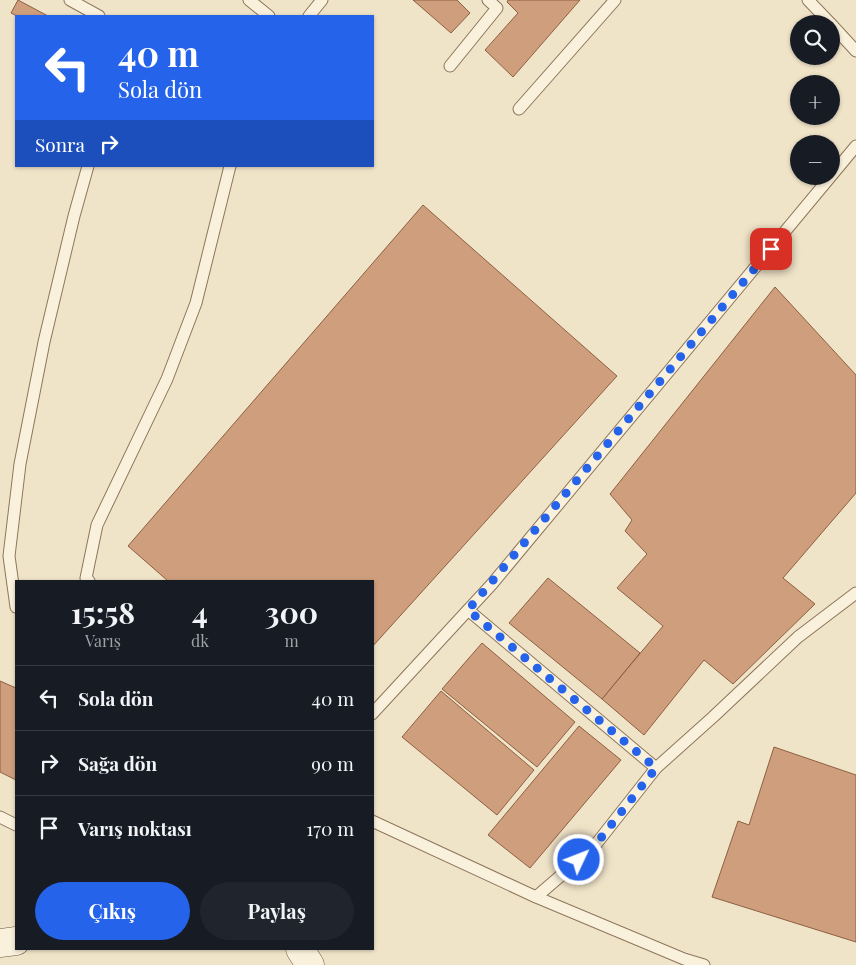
<!DOCTYPE html>
<html lang="tr">
<meta charset="utf-8">
<style>
:root{--surface:#171b24;--page:#20242c;--text:#f1f3f6;--muted:#9ea1a6;--line:#363941;--accent:#2563eb}
body{margin:0;font-family:"Playfair Display",serif;background:var(--page);color:var(--text);height:100vh;display:flex;flex-direction:column;font-size:19px;white-space:nowrap}
*{box-sizing:border-box;margin:0}
p{font-size:16px;color:var(--muted)}
.icon{flex:none;width:28px;height:28px;fill:none;stroke:currentColor;stroke-width:2;stroke-linecap:round;stroke-linejoin:round}
.map{position:relative;flex:1;overflow:hidden}
.panel{position:absolute;left:15px;top:580px;width:359px;height:370px;display:flex;flex-direction:column;background:var(--surface);border-radius:0px;box-shadow:0 1px 4px #0004}
.panel>*{flex:none}
.banner{position:absolute;left:15px;top:15px;width:359px;height:152px;border-radius:0px;box-shadow:0 1px 4px #0004;background:#2563eb;color:#fff;overflow:hidden}
.buttons{position:absolute;left:790px;top:15px;display:grid;gap:10px}
.buttons a{display:grid;place-items:center;width:50px;height:50px;border-radius:50%;background:var(--surface);box-shadow:0 1px 4px #0004;font-size:25px}
.pin{position:absolute;display:grid;place-items:center;width:42px;height:42px;color:#fff;margin:-21px;border-radius:10px;box-shadow:0 2px 8px #0006}
.me{position:absolute;width:55px;margin:-28px;rotate:47deg;stroke-linejoin:round;filter:drop-shadow(0 0 4px #0008)}
.turn{display:flex;align-items:center;gap:18px;height:105px;padding:0 20px;font-size:22px}
.turn .icon{width:65px;height:65px;stroke-width:2.5}
.turn b{display:block;font-size:35px;line-height:42px}
.then{display:flex;align-items:center;height:48px;padding:0 20px;background:#0003;gap:10px;font-size:19px}
.eta{display:flex;justify-content:space-evenly;align-items:center;height:85px;text-align:center}
.eta b{font-size:30px;font-weight:700;line-height:35px}
.cta{display:flex;gap:10px;margin-top:auto;padding:10px 20px}
.cta a{flex:1;height:58px;border-radius:30px;background:var(--accent);color:#fff;font-size:20px;font-weight:700;line-height:58px;text-align:center}
.cta a+a{background:var(--page);color:var(--text)}
ul{padding:0;list-style:none}
li{display:flex;align-items:center;gap:15px;height:65px;padding:0 20px;border-top:1px solid var(--line)}
li div{flex:1}
li b{display:block;font-size:19px}
li em{font-style:normal}
.map>svg:first-child{display:block}
</style>
<div class="map">
<svg width="856" height="965" viewBox="0 0 856 965">
<rect width="100%" height="100%" fill="#f0e4c8"/>
<!-- building -->
<g fill="#cf9f7d" stroke="#8d5f41">
<path d="M18,0L48,16H17L11,13Z"/>
<path d="M413,0H457L470,13L451,33Z"/>
<path d="M508,0H580L513,77L485,50L518,13L507,2Z"/>
<path d="M423,205L617,376L372,647V581H168L128,546Z"/>
<path d="M775,287L856,375V493L783,578L815,604L733,684L704,660L644,735L602,699L663,626L617,588L647,554L625,531L632,520L610,494Z"/>
<path d="M548,578L640,653L602,699L509,623Z"/>
<path d="M482,643L575,722L537,767L442,689Z"/>
<path d="M0,681L16,688V780L0,772Z"/>
<path d="M441,691L534,770L497,815L402,737Z"/>
<path d="M579,726L621,760L530,868L488,835Z"/>
<path d="M774,747L856,775V942L712,897L738,821L749,825Z"/>
</g>
<g fill="none" stroke-linecap="round" stroke-linejoin="round">
<defs>
<g id="lane">
<path d="M70,0L99,16"/>
<path d="M249,0L269,16"/>
<path d="M808,0L831,24"/>
<path d="M309,16L322,0"/>
<path d="M831,24L856,51"/>
<path d="M450,66L497,8L488,0"/>
<path d="M519,109L615,0"/>
<path d="M89,581L86,578L97,525L167,379L196,303L230,166"/>
<path d="M16,607L9,556L20,464L44,342L74,216L88,166"/>
<path d="M468,610L656,768"/>
<path d="M372,714L492,584L856,146"/>
<path d="M0,817L16,825"/>
<path d="M372,821L536,897L684,959L704,965"/>
<path d="M536,897L593,848L656,768L713,717L798,637L856,593"/>
</g>
<g id="secondary">
<path d="M0,943L16,941"/>
<path d="M300,949L310,965"/>
</g>
</defs>
<!-- lane casing -->
<use href="#lane" stroke="#8d765c" stroke-width="13"/>
<!-- secondary casing -->
<use href="#secondary" stroke="#6f573f" stroke-width="29"/>
<!-- lane -->
<use href="#lane" stroke="#faf1dc" stroke-width="11"/>
<!-- secondary -->
<use href="#secondary" stroke="#faf1dc" stroke-width="28"/>
</g>
<g fill="none" stroke-linecap="round" stroke-linejoin="round">
<!-- route -->
<path stroke="#2563eb" stroke-width="9" stroke-dasharray="0 16.2" d="M579,860L593,848L656,768L468,610L771,249"/>
</g>
</svg>
<div class="buttons">
<a><svg class="icon" aria-label="search" viewBox="0 0 24 24"><circle cx="10" cy="10" r="6"/><path d="M15 15l6 6"/></svg></a>
<a>+</a>
<a>−</a>
</div>
<div class="pin" style="left:771px;top:249px;background:#d93025"><svg class="icon" aria-label="arrive" viewBox="0 0 24 24"><path d="M6 21V4h12l-3 4 3 4H6"/></svg></div>
<svg class="me" style="left:579px;top:860px" viewBox="-20 -20 40 40"><circle r="17" fill="#2563eb" stroke="#fff" stroke-width="3"/><path d="M0-11L8 9 0 5-8 9z" fill="#fff"/></svg>
<div class="banner">
<div class="turn"><svg class="icon" aria-label="left" viewBox="0 0 24 24"><path d="M17 20v-9H6M10 6l-5 5 5 5"/></svg><div><b>40 m</b>Sola dön</div></div>
<div class="then">Sonra<svg class="icon" aria-label="right" viewBox="0 0 24 24"><path d="M7 20v-9h11M14 6l5 5-5 5"/></svg></div>
</div>
<section class="panel">
<div class="eta">
<div><b>15:58</b><p>Varış</p></div>
<div><b>4</b><p>dk</p></div>
<div><b>300</b><p>m</p></div>
</div>
<ul>
<li><svg class="icon" aria-label="left" viewBox="0 0 24 24"><path d="M17 20v-9H6M10 6l-5 5 5 5"/></svg><div><b>Sola dön</b></div><em>40 m</em></li>
<li><svg class="icon" aria-label="right" viewBox="0 0 24 24"><path d="M7 20v-9h11M14 6l5 5-5 5"/></svg><div><b>Sağa dön</b></div><em>90 m</em></li>
<li><svg class="icon" aria-label="arrive" viewBox="0 0 24 24"><path d="M6 21V4h12l-3 4 3 4H6"/></svg><div><b>Varış noktası</b></div><em>170 m</em></li>
</ul>
<div class="cta"><a>Çıkış</a><a>Paylaş</a></div>
</section>
</div>
